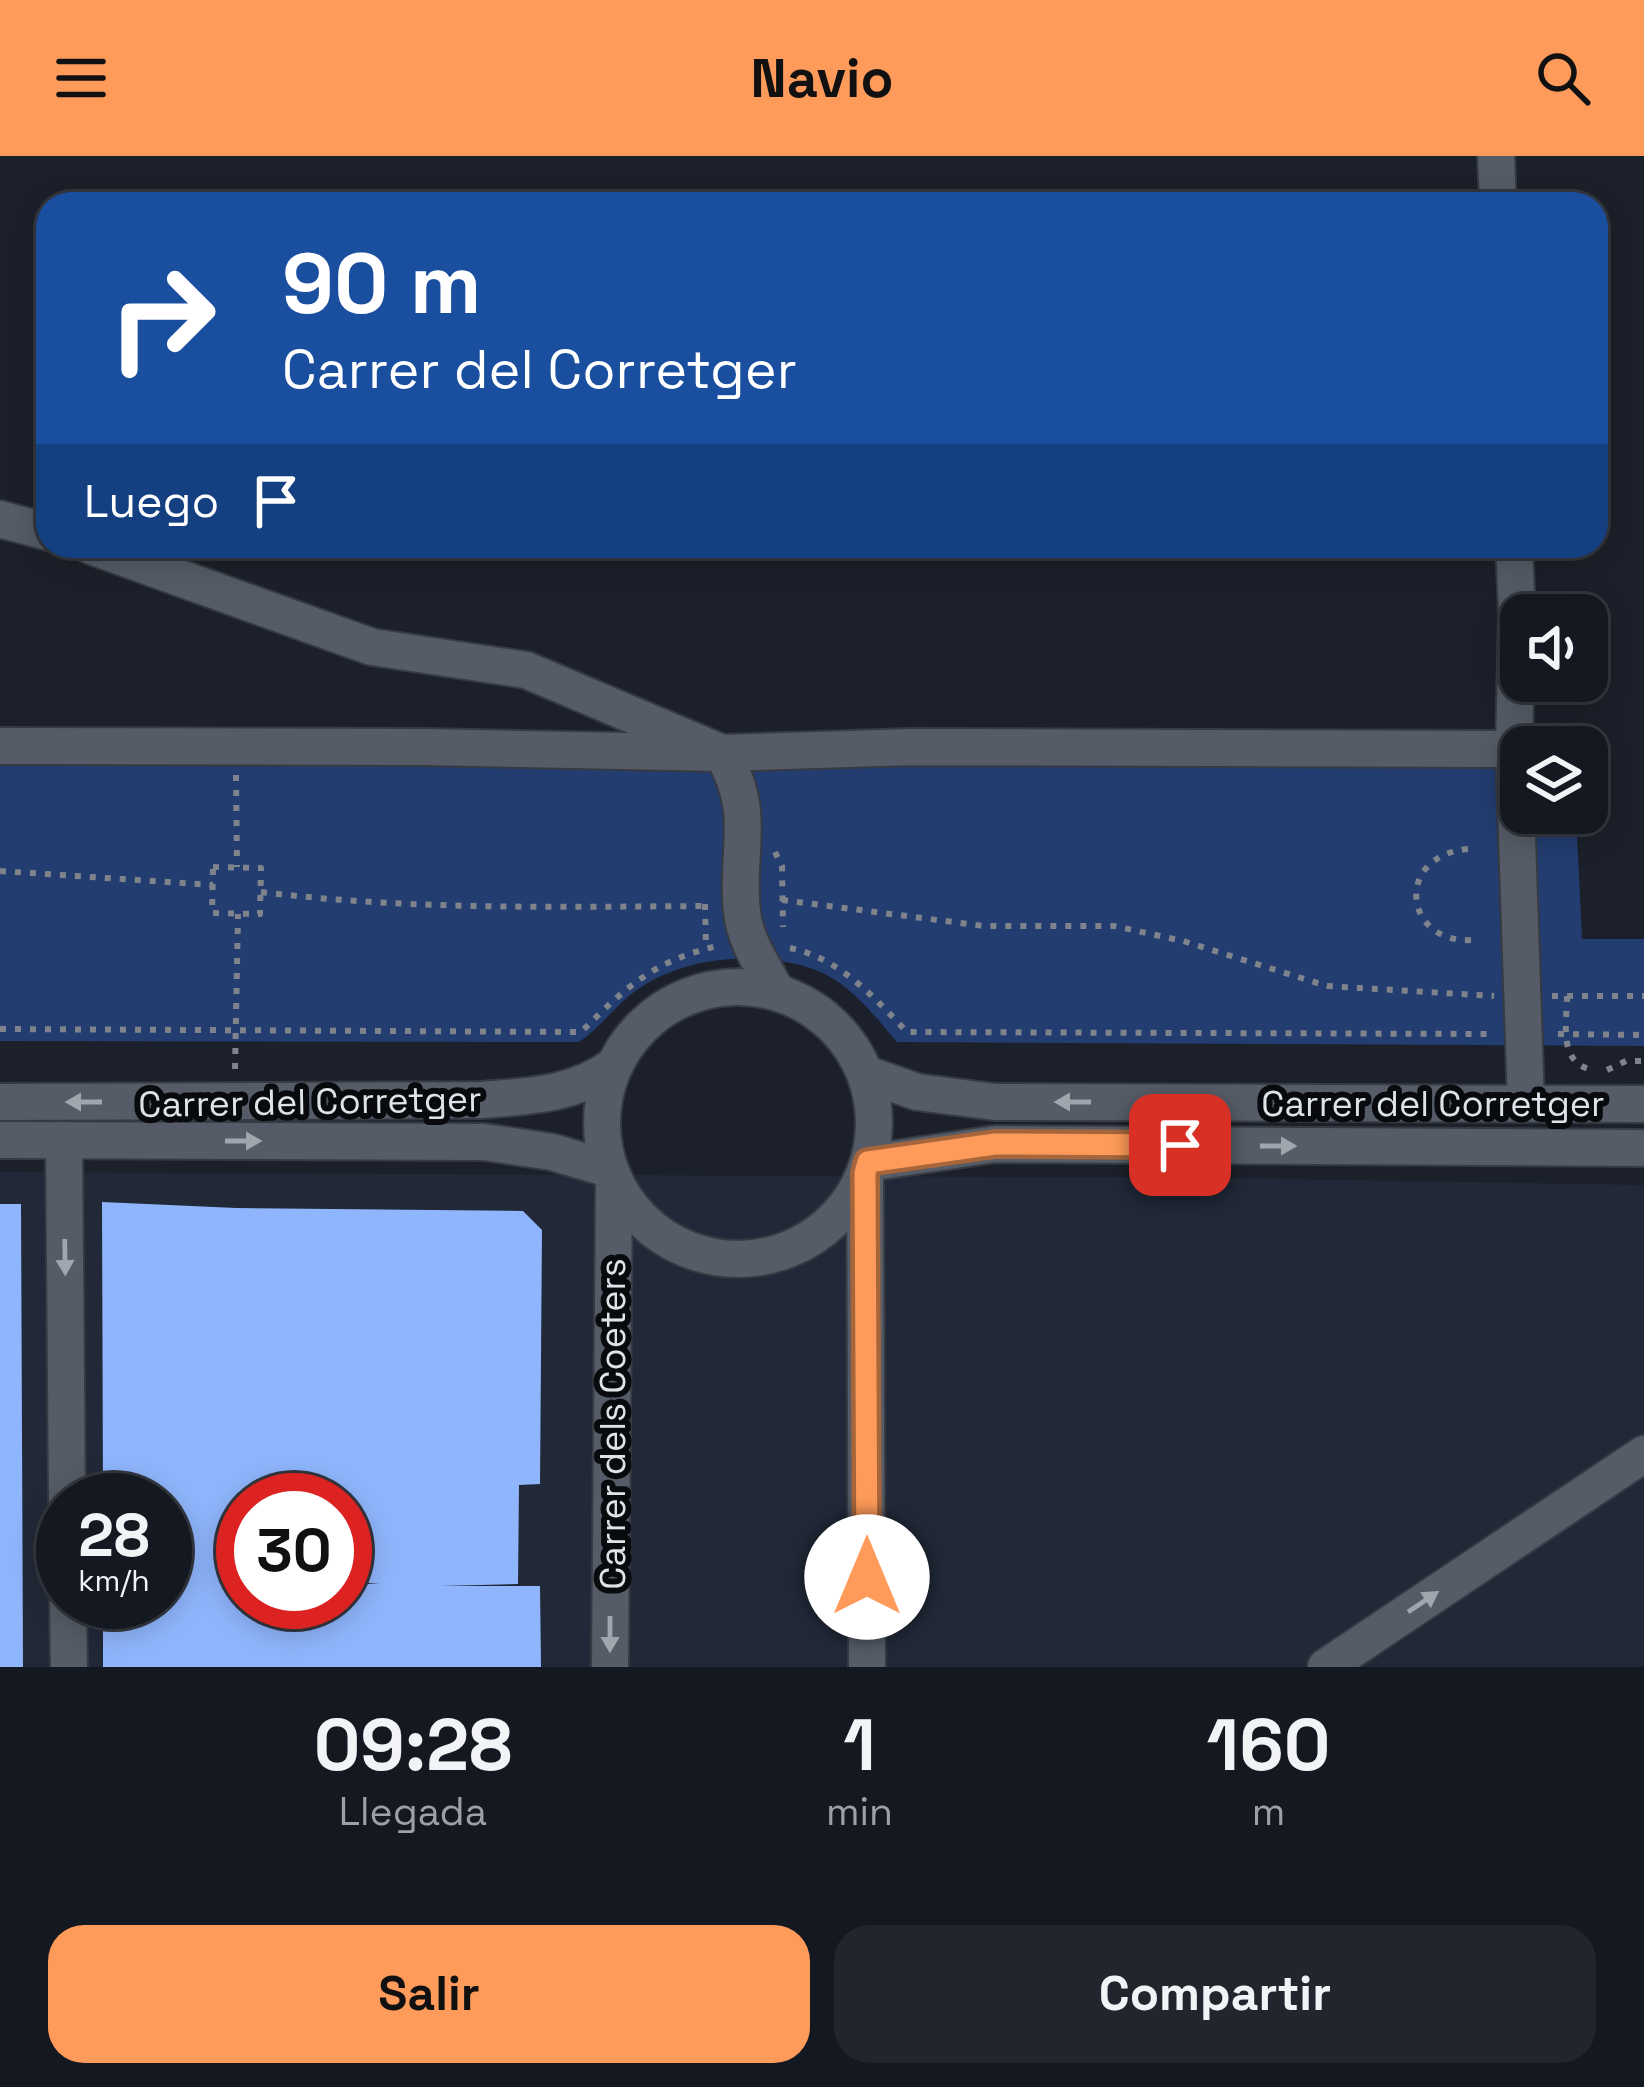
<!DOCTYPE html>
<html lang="es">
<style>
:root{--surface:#141820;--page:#21252d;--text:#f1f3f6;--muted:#9da0a5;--line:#33373e;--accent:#ff9b5a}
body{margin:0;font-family:"Space Grotesk",sans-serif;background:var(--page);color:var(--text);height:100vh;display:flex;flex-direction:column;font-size:45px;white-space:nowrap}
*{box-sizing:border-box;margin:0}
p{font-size:39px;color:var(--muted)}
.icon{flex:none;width:66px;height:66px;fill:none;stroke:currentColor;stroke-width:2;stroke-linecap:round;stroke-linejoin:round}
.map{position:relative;height:1511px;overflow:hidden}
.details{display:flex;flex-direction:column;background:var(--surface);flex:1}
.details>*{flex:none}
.banner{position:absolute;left:36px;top:36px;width:1572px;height:366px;border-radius:36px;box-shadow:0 6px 30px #0003,0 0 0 3px var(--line);background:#1a4fa0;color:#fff;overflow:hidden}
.controls{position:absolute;left:1500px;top:438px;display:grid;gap:24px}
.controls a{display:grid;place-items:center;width:108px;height:108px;border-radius:24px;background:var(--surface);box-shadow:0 6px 30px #0003,0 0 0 3px var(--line);font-size:60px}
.speed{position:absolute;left:36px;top:1317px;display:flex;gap:24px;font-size:60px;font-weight:700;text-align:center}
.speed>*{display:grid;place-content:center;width:156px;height:156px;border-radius:50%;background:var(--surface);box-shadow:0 6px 30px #0003,0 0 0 3px var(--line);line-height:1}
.speed small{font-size:30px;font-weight:400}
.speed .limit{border:18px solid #d22;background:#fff;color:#111}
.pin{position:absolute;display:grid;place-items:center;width:102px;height:102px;color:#fff;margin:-51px;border-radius:24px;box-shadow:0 6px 18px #0006}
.me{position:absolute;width:132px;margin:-66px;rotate:0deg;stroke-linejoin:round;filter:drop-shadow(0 0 9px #0008)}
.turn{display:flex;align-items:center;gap:42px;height:252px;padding:0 48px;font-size:54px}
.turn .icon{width:156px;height:156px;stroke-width:2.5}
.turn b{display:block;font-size:84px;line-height:102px}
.then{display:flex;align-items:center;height:114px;padding:0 48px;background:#0003;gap:24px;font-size:45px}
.eta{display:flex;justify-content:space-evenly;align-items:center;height:204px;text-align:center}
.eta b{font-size:72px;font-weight:600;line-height:84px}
.button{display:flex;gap:24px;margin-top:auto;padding:24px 48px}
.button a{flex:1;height:138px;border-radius:36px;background:var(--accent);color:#111;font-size:48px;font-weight:600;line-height:138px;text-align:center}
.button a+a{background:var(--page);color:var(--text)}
header{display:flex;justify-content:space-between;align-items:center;height:156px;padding:0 48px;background:var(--accent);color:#111;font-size:54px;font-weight:600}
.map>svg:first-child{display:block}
</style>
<header><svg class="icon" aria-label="menu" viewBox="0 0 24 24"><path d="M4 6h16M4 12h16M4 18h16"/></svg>Navio<svg class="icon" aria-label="search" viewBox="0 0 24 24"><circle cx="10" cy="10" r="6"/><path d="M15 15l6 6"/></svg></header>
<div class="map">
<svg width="1644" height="1511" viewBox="0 0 1644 1511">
<rect width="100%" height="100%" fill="#1b202a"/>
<!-- built -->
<path fill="#212938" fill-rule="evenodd" d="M0,1016L1231,1022L1644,1029V1511H0ZM63,1344H165V1446H63ZM243,1344H345V1446H243Z"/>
<!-- green -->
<path fill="#233d70" d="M1572,573L1573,591H1521V657H1576L1582,783H1644V890L897,886C874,859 848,825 813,813C757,794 682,800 634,836C614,851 600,872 579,886L0,885V578L1428,583Z"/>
<!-- building -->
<g fill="#8fb6fd" fill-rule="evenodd">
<path d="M102,1046L236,1052L523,1055L542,1074L540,1328L519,1329L518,1428L440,1430H540L541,1511H103V1446H165V1344H103ZM243,1344H345V1425L379,1428H345V1446H243V1428H236L237,1421H243Z"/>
<path d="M0,1048H21L23,1511H0Z"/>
</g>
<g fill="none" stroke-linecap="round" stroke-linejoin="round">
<defs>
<g id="minor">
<path d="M1496,0L1498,48"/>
<path d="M0,363L48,376"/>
<path d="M91,390L372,491L526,514L722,597C758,658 735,694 742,756C745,785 763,810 776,835"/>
<path d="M1514,390L1517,455L1514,593L1526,947"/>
<path d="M0,590L425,591L722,597L911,591L1514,593"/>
<circle cx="738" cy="967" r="136"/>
<path d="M866,918L917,936L995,946L1644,948"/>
<path d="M0,946L482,944C530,940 573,939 614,910"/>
<path d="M0,984L484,986L552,996L609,1013"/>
<path d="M64,984L67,1344"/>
<path d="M868,1007L995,988L1644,992"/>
<path d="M865,1017L867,1511"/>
<path d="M68,1446L69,1511"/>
<path d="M610,1511L614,1025"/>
<path d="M1326,1511L1644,1298"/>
</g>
</defs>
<!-- minor casing -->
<use href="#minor" stroke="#363a42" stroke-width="40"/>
<!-- path -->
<g stroke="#7f848c" stroke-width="6" stroke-dasharray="6 9" stroke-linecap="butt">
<path d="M236,619L237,711"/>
<path d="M1468,693C1393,700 1404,788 1472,784"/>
<path d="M775,696L782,710L783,771"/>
<path d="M213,711L261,712L260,758L212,757Z"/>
<path d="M0,715L213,729"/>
<path d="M261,736C410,754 555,751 705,750"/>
<path d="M782,744L984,770H1114L1183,785L1327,830L1494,840"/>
<path d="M705,748L706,792"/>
<path d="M790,792C839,802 874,841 907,876L1491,878"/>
<path d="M1552,840H1644"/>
<path d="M1567,840C1567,866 1558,904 1589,913"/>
<path d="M0,873L581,876C626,831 654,805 717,790"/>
<path d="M1558,878L1644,879"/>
<path d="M235,913L238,758"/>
<path d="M1607,914L1626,905H1644"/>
</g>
<!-- minor -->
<use href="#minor" stroke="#555c67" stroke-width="36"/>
</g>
<!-- one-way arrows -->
<defs><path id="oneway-solid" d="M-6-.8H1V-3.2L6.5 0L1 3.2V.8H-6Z" transform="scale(3)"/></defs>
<g fill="#a0a6ae">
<use href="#oneway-solid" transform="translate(84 946) rotate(-180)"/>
<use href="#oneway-solid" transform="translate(1073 946) rotate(-180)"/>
<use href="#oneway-solid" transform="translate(243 985)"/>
<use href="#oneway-solid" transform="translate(1278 990)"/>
<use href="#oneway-solid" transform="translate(65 1101) rotate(89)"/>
<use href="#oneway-solid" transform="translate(1423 1446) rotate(-34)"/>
<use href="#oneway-solid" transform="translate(610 1478) rotate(90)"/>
</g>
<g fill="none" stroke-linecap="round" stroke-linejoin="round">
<defs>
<path id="route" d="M867,1421L865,1017L868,1006L995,988L1180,989"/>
</defs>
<!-- route casing -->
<use href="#route" stroke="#a6653a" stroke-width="30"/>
<!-- route -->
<use href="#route" stroke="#ff9b5a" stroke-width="21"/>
</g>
<g text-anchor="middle" stroke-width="12" stroke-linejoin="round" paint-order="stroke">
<!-- street labels -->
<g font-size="36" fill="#dee2e9" stroke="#080a0e">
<text transform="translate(310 945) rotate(-1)" y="13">Carrer del Corretger</text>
<text x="1433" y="960">Carrer del Corretger</text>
<text transform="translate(612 1268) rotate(-90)" y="13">Carrer dels Coeters</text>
</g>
</g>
</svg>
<div class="controls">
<a><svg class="icon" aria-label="sound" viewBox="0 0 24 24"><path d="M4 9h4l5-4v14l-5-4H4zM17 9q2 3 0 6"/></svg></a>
<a><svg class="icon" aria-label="layers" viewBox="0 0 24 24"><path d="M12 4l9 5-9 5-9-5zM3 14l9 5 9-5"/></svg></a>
</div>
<div class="speed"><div>28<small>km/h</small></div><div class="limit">30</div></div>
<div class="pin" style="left:1180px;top:989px;background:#d93025"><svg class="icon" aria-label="arrive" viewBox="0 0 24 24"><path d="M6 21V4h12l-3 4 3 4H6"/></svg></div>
<svg class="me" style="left:867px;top:1421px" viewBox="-20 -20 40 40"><circle r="19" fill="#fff"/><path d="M0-13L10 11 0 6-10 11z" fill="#ff9b5a"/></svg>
<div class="banner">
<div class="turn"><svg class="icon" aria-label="right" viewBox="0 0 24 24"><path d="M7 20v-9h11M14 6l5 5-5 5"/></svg><div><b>90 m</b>Carrer del Corretger</div></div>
<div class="then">Luego<svg class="icon" aria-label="arrive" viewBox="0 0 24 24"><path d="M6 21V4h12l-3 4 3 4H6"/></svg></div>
</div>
</div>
<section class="details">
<div class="eta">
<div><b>09:28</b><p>Llegada</p></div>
<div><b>1</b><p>min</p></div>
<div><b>160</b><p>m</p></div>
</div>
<div class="button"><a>Salir</a><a>Compartir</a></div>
</section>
